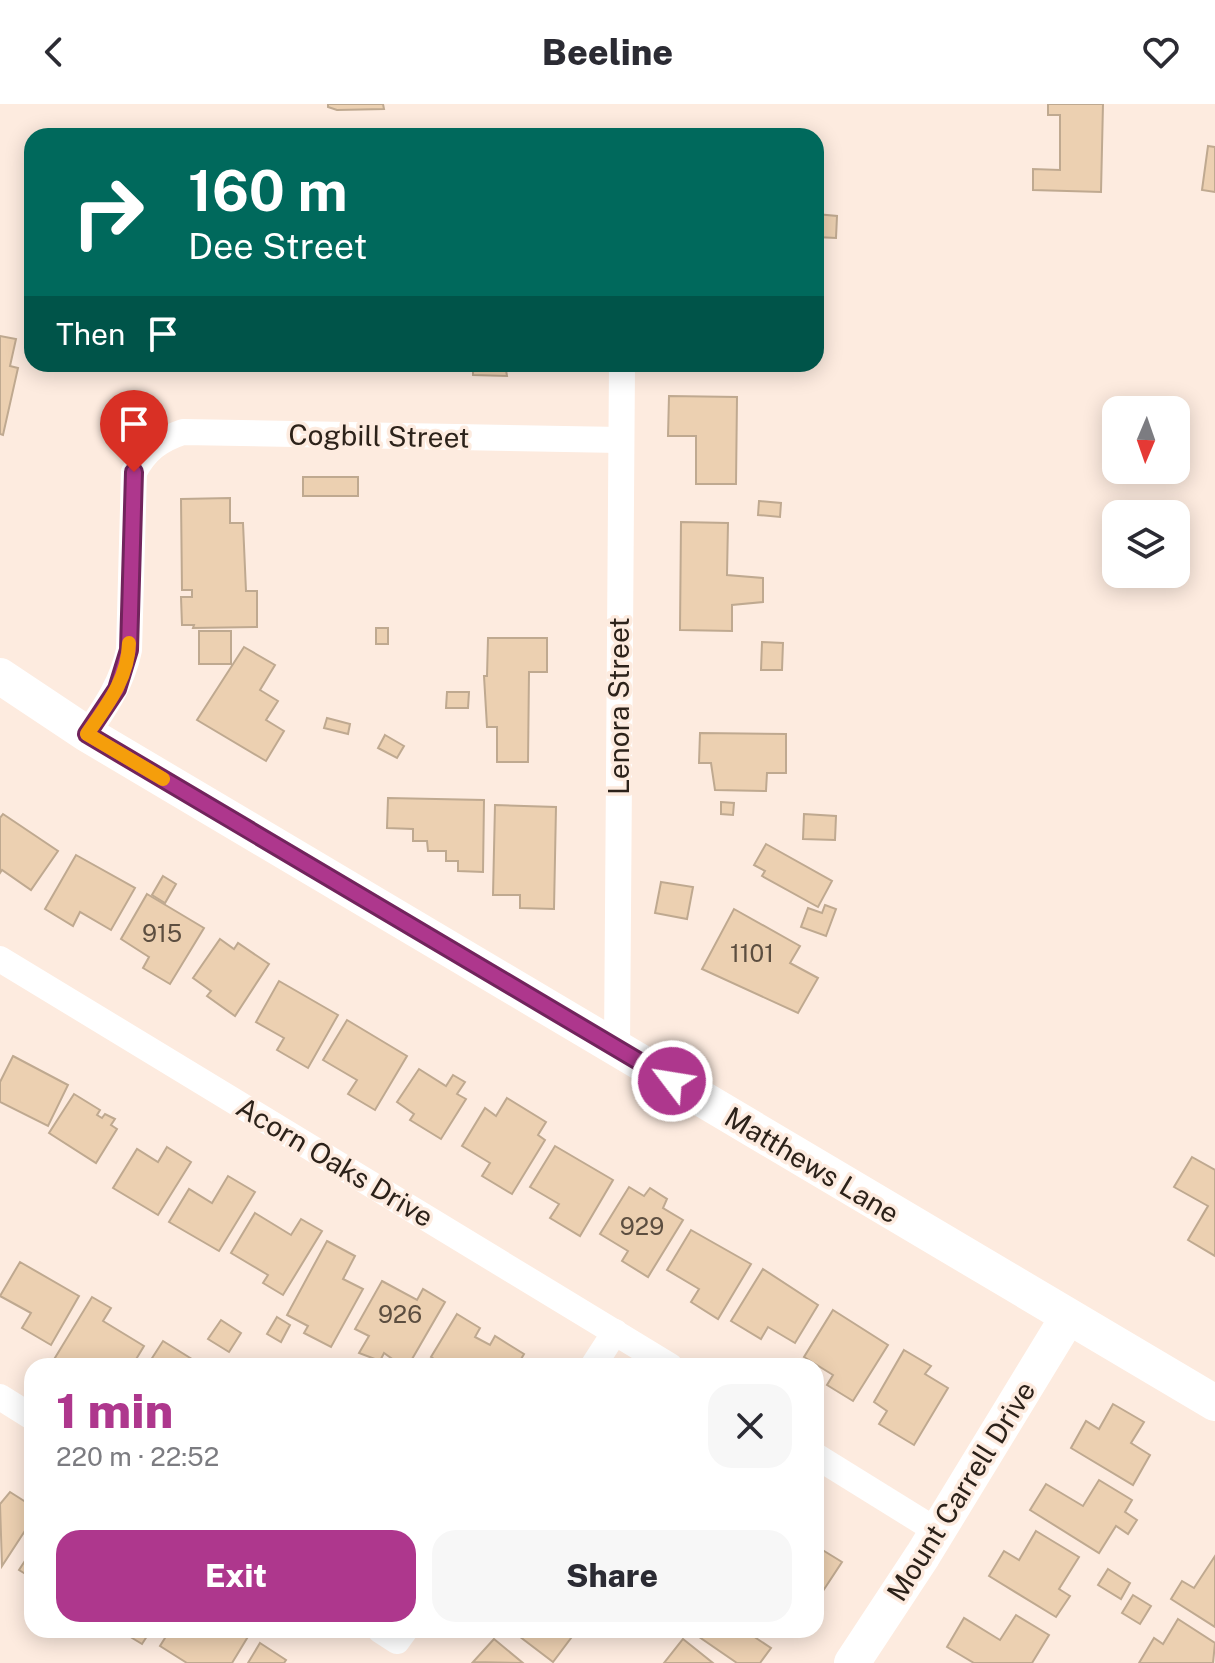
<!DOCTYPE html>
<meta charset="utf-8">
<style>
:root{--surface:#fff;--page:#f7f7f7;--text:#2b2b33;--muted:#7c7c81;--accent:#ae378d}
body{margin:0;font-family:"Public Sans",sans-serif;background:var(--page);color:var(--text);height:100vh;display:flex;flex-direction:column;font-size:30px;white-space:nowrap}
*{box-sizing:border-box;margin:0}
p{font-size:26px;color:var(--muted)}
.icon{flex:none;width:44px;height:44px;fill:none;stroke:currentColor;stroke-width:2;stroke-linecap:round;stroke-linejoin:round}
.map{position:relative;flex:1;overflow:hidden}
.side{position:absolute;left:24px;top:1254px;width:800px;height:280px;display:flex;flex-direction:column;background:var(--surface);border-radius:24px;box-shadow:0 4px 20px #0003}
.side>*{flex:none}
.hud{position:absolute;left:24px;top:24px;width:800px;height:244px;border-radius:24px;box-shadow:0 4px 20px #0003;background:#00695c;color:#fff;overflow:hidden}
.needle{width:52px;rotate:182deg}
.controls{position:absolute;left:1102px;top:292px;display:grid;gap:16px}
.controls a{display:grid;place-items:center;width:88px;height:88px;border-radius:16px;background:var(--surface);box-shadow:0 4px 20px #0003;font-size:40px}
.pin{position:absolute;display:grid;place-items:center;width:68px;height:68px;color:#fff;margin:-82px -34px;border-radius:50% 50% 50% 0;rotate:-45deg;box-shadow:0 0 8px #0007}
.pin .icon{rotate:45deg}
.me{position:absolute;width:88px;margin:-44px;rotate:301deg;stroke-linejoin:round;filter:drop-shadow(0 0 6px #0008)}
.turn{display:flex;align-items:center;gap:28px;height:168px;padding:0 32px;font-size:36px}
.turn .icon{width:104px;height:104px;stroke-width:2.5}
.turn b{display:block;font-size:56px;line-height:68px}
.then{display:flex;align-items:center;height:76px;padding:0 32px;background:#0003;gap:16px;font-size:30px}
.round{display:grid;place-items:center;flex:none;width:84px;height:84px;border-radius:24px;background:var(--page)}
.head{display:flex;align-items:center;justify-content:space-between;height:136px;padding:0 32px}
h1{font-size:48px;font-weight:800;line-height:60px;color:var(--accent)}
.cta{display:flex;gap:16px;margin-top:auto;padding:16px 32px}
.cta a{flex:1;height:92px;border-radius:24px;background:var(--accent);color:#fff;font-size:32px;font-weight:800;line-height:92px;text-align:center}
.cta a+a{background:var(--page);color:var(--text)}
header{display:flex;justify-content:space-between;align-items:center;height:104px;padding:0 32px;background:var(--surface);font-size:36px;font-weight:800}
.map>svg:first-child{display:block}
</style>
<header><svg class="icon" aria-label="back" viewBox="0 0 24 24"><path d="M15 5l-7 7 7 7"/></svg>Beeline<svg class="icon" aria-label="heart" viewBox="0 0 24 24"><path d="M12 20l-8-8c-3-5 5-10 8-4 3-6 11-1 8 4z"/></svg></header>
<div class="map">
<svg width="1215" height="1559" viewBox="0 0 1215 1559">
<rect width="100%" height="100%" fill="#fdebdf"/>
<!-- building -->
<g fill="#ecd0b1" stroke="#bfa990" stroke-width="2">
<path d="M328,0H383L384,5L337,6L328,3Z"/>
<path d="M1048,0H1103L1101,88L1033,86V65L1060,66V11H1048Z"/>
<path d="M1208,42L1215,43V88L1202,86Z"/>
<path d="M816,110L837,112L836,134L816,133Z"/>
<path d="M0,232L16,235L10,262L18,264L3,331L0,330Z"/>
<path d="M473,260H559V267L506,266L507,272L473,271Z"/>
<path d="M669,292L737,293L736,380H696V332H668Z"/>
<rect x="303" y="373" width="55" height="19"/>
<path d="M230,394V419H243L246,487H257V523L193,524L194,521H182L181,493H192V486H182L181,395Z"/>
<path d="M759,397L781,399L780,413L758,411Z"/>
<path d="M681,418L728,419L727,471L763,474V498L732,501V527L680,526Z"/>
<rect x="376" y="524" width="12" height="16"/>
<rect x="199" y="527" width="32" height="33"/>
<path d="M488,534H547V568H529L528,658H497V623H487L484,572H487Z"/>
<path d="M762,538L783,539L782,566H761Z"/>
<path d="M244,543L275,561L260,586L278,597L266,616L284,627L266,657L197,616Z"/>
<path d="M447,588H469L468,604H446Z"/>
<path d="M327,614L350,620L348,630L324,624Z"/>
<path d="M700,629L786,630V669H767L766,687L715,686L711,659H699Z"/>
<path d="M385,631L404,642L397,654L378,644Z"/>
<path d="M388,694L484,696L483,768L458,767V757H446V747H428L427,737H413V725L387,724Z"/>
<path d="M721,698L734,699L733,711L721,710Z"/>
<path d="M495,701L556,703L554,805L520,804V791H493Z"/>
<path d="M3,710L58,747L31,786L2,766L0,769V714Z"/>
<path d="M804,710L836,712L835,736L803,735Z"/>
<path d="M766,740L832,777L818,803L762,772L765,767L754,761Z"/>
<path d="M76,751L135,784L111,826L80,808L73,822L45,805Z"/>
<path d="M163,772L176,780L165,799L152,791Z"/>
<path d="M661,778L693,783L687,815L655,809Z"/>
<path d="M147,790L204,824L170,880L143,864L149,853L121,835Z"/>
<path d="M825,801L836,805L826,832L801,823L808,804L822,809Z"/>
<path d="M734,805L800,842L790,859L818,874L798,909L702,865Z"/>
<path d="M220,835L234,845L238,839L269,860L235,912L207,892L211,887L193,874Z"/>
<path d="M279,877L338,911L308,964L277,946L284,934L256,918Z"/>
<path d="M347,916L407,952L375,1006L348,990L357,976L323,956Z"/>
<path d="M13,952L68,981L48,1022L0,998V978Z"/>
<path d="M419,965L446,982L453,971L465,978L457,990L466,995L441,1035L410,1016L414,1010L397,998Z"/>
<path d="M74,990L100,1006L97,1011L102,1014L105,1010L115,1015L111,1021L117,1025L96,1059L49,1029Z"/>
<path d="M507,994L546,1018L538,1031L545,1036L512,1090L482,1072L490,1059L462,1042L485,1004L496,1012Z"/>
<path d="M555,1042L613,1076L580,1132L550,1114L559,1100L530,1083Z"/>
<path d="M167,1043L191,1058L158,1111L113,1084L137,1045L158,1058Z"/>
<path d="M1192,1053L1215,1066V1152L1188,1136L1208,1102L1174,1083Z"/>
<path d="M228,1072L255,1088L219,1147L169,1118L189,1085L212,1099Z"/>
<path d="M629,1083L644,1092L650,1084L667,1095L663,1104L683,1116L648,1173L622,1157L628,1147L600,1130Z"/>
<path d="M255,1109L291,1131L301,1115L322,1127L283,1191L263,1179L268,1171L231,1149Z"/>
<path d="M691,1126L751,1160L718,1215L691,1198L699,1185L667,1166Z"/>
<path d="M327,1137L355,1152L343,1175L363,1185L331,1243L304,1229L308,1222L287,1211Z"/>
<path d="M20,1158L79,1192L51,1241L22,1224L31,1209L0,1192Z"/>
<path d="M763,1165L818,1201L795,1239L768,1223L761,1235L731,1217Z"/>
<path d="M382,1177L417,1196L423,1185L445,1198L408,1262L398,1259L384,1249L380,1257L359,1249L369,1232L355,1225Z"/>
<path d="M92,1193L111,1204L103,1217L144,1242L132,1262H50Z"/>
<path d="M833,1206L888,1241L853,1297L827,1281L833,1271L804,1253Z"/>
<path d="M457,1210L480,1224L475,1233L490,1241L495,1232L524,1250L517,1262H445L431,1253Z"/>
<path d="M277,1213L290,1221L281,1238L267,1230Z"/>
<path d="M221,1216L241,1229L229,1248L208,1235Z"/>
<path d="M163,1237L203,1262H147Z"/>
<path d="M904,1246L931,1262L925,1270L948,1284L914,1341L879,1320L887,1307L874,1298Z"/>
<path d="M1113,1300L1144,1318L1131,1339L1150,1351L1133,1381L1071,1344L1086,1317L1099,1325Z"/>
<path d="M1099,1376L1132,1396L1125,1408L1137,1416L1128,1430L1116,1422L1099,1449L1030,1406L1046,1380L1083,1402Z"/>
<path d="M10,1388L32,1402V1416L2,1462L0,1400Z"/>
<path d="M1036,1427L1079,1453L1059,1485L1070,1492L1056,1513L989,1472L1004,1447L1019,1456Z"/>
<path d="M816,1442L842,1458L821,1490L816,1487Z"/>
<path d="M32,1446V1474L19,1466Z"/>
<path d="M1215,1452V1523L1171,1495L1182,1477L1194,1484Z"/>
<path d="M1108,1465L1130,1479L1121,1495L1098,1481Z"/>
<path d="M1133,1491L1151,1502L1140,1520L1122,1509Z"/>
<path d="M1016,1511L1049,1531L1032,1559H974L947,1543L964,1514L1000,1536Z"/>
<path d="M1178,1515L1215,1539L1213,1559H1139L1154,1534L1163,1540Z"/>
<path d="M119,1526H151L142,1540Z"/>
<path d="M170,1526H252L232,1559H187L160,1542Z"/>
<path d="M511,1526H577L553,1558Z"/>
<path d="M689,1526H744L771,1544L760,1559H737Z"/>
<path d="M494,1535L523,1559L473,1558Z"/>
<path d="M683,1535L713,1559H664Z"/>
<path d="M260,1539L286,1556L284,1559H248Z"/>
</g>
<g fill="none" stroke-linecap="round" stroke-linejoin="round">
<!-- street -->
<g stroke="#fff" stroke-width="26">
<path d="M87,630C106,602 122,579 129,546L134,368C146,346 159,336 183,328L621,336"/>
<path d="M0,855L670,1262"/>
<path d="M617,944L622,260"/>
<path d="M593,1262L615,1228"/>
<path d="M0,1293L32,1313"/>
<path d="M816,1352L937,1427"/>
<path d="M380,1526L397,1537L405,1526"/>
</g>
<!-- secondary -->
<g stroke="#fff" stroke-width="36">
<path d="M0,572L87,630L1215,1299"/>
<path d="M852,1559L923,1451L1068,1213"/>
</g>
</g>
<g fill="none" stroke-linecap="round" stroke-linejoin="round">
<defs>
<path id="route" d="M134,368L129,546L117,585L87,630L672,977"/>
</defs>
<!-- route casing -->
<use href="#route" stroke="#71245c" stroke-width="20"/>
<!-- route -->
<use href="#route" stroke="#ae378d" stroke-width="14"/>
<!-- slow -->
<path stroke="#f59e0b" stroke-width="14" d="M129,539C128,575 107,601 87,630L163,675"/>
</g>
<g text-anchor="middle" stroke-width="7" stroke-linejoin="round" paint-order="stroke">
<!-- number labels -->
<g font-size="24" fill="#5c4e40">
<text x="162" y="838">915</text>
<text x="752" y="858">1101</text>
<text x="642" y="1131">929</text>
<text x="400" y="1219">926</text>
</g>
<!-- street labels -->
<g font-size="28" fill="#2c221a" stroke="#fdebdf">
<text transform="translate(379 332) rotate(1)" y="10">Cogbill Street</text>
<text transform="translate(619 602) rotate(-90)" y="10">Lenora Street</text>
<text transform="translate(335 1058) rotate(31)" y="10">Acorn Oaks Drive</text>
<text transform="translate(812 1061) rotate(31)" y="10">Matthews Lane</text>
<text transform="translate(961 1387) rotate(-58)" y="10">Mount Carrell Drive</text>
</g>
</g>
</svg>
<div class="controls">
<a><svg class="needle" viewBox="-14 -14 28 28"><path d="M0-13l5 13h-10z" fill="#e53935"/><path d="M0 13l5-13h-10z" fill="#7c7c81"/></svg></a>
<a><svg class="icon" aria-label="layers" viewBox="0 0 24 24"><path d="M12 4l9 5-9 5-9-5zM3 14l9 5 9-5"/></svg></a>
</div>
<div class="pin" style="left:134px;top:368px;background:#d93025"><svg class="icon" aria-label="arrive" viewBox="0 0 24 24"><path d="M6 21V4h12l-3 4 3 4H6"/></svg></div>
<svg class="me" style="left:672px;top:977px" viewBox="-20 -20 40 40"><circle r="17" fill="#ae378d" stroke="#fff" stroke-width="3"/><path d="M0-11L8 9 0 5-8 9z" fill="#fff"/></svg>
<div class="hud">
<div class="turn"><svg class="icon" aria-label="right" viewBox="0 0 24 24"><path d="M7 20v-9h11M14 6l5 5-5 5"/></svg><div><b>160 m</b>Dee Street</div></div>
<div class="then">Then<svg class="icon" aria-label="arrive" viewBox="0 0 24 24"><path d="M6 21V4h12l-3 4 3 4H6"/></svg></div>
</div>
<section class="side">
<div class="head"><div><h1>1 min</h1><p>220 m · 22:52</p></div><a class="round"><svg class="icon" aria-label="close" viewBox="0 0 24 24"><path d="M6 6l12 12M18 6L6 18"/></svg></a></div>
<div class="cta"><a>Exit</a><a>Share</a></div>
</section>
</div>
